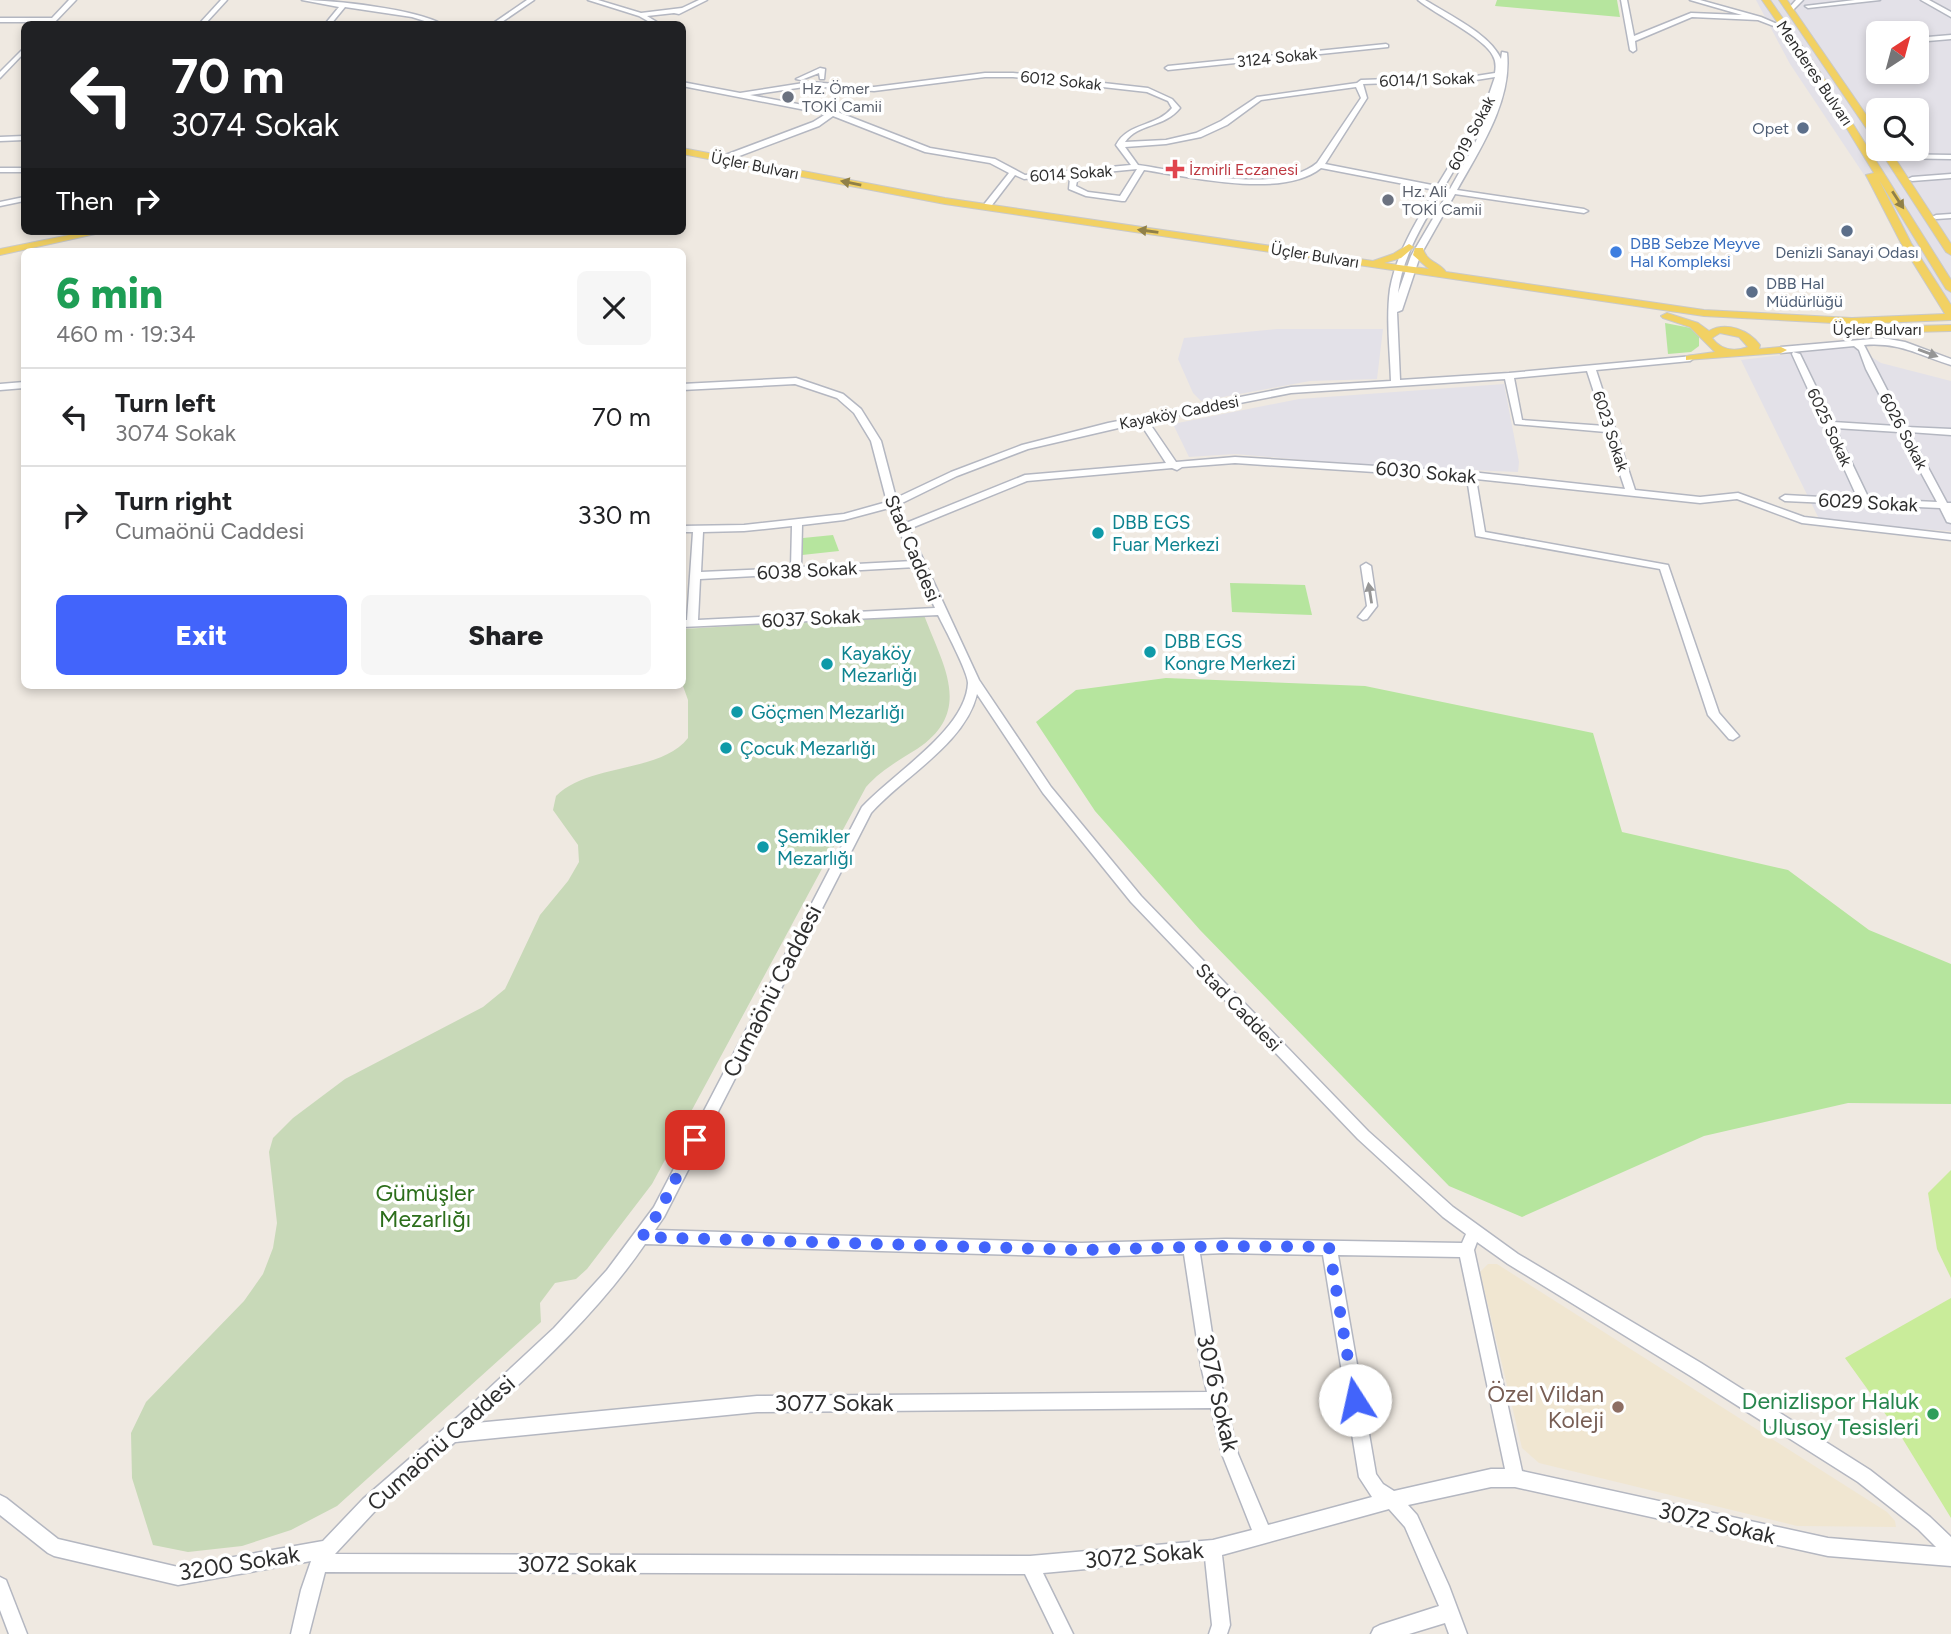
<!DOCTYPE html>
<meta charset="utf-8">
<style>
:root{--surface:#fff;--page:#f6f6f6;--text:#202124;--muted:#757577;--line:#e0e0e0;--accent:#4264fb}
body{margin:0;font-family:Figtree,sans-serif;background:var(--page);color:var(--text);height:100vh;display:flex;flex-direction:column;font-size:26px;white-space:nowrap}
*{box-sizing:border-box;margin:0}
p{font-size:23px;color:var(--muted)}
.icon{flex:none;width:38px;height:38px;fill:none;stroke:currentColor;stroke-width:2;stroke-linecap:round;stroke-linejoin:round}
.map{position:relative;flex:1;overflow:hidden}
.drawer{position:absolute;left:21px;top:248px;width:665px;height:441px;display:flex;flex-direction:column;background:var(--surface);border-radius:10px;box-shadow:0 4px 10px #0003}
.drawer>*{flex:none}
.guide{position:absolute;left:21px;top:21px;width:665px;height:214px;border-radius:10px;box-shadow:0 4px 10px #0003;background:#202124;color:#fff;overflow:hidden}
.needle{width:46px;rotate:36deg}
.fabs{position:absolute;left:1866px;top:21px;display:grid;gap:14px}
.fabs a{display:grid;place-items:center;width:63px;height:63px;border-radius:10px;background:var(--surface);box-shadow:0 4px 10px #0003;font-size:35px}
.pin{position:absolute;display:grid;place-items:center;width:60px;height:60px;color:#fff;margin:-30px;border-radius:14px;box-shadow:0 4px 10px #0006}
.me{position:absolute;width:77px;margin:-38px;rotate:350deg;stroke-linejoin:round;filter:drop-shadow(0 0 5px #0008)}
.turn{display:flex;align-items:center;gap:24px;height:147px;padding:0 35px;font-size:32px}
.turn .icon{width:91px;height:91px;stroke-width:2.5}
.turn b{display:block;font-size:49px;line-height:60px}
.then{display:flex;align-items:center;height:66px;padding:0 35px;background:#0003;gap:14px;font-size:26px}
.round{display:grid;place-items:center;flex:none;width:74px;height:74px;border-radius:10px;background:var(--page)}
.summary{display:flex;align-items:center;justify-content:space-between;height:119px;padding:0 35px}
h1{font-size:42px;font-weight:800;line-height:52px;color:#1e9e55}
.button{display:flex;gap:14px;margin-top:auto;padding:14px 35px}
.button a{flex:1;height:80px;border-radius:10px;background:var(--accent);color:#fff;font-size:28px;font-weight:800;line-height:80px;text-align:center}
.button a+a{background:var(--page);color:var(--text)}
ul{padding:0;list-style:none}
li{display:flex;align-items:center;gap:21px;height:98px;padding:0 35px;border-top:2px solid var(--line)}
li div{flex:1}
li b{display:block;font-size:26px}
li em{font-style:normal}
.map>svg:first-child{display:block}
</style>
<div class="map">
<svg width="1951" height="1634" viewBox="0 0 1951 1634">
<rect width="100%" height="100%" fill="#efe9e1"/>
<!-- industrial -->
<g fill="#e3e1e8" fill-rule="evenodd">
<path d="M1756,0H1951V305L1790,64ZM1878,33H1916V72H1878ZM1878,110H1916V149H1878Z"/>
<path d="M1277,329H1383L1377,379L1310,381L1201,401L1193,393L1178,359L1184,338Z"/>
<path d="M1854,346L1881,363L1951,381V531L1821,523L1741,360Z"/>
<path d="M1504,384L1519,462L1518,472L1372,466L1235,454L1189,457L1173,424L1299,399Z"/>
</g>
<!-- education -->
<path fill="#f0e6d1" d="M1488,1264H1497L1887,1512L1895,1521L1896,1527L1797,1526L1539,1463L1522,1448L1480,1272Z"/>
<!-- green -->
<g fill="#b6e59e">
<path d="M1497,0H1617L1620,17L1495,6Z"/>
<path d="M1665,323L1691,328L1699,335V346L1691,352L1668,354Z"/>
<path d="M833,535L839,551L802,555L803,538Z"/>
<path d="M1230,583L1305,585L1312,615L1232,612Z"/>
<path d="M1166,678L1365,686L1593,733L1622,832L1788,870L1869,930L1951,964V1104L1848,1103L1704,1136L1522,1217L1449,1186L1200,930L1095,811L1036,722L1076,690Z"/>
</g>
<!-- cemetery -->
<path fill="#c8d9b8" d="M924,615C943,666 974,711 917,749C898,761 881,770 866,787L652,1184L587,1269L576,1279L555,1283L540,1303L541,1322L337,1506L291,1530L242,1546L188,1552L153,1545L132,1478L131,1433L146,1402L244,1301L263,1274L273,1248L277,1223L269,1152L273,1138L293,1118L345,1079L483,1007L505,989L540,915L568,881L579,862L578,845L553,810L556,796C589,763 661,773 688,738V700L683,686V629Z"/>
<!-- pitch -->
<g fill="#c9ec9a">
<path d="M1951,1170V1278L1937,1249L1928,1193Z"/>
<path d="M1951,1298V1518L1899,1433L1845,1358Z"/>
</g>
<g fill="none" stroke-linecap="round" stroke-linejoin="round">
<defs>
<g id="minor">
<path d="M69,0H76L53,24H47L48,22H0V18H52Z"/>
<path d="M221,0H227L205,24H199Z"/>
<path d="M302,0C334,0 415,9 442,24H434L412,17L345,7L331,24H325L339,7Z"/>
<path d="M527,0H534L499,24H492Z"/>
<path d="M588,0H598L641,13L682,8L699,0H707L679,14L674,13L647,16L660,24H653L639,16Z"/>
<path d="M1418,0H1425C1449,15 1490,34 1501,59L1502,52L1507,53C1512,101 1480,149 1457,190L1584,209L1588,211L1584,213L1455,194L1420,256L1402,310L1397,312L1400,380L1509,373L1693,356L1694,358L1690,361L1596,370L1635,490L1700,497L1738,493L1804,517L1951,534V540L1802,523L1737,499L1700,503L1476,479L1485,532L1668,565L1719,713L1739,736L1733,740L1729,739L1708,715L1660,569L1476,536L1467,478L1235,463L1182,467L1177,470L1172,468L1027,481L909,529L979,680L1051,787L1141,896L1368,1131L1453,1207L1518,1254L1701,1363L1870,1470L1930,1517L1951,1537V1566L1828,1556L1515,1487H1491L1408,1505L1417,1515L1449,1586L1467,1634H1449L1445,1623L1409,1634H1371L1374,1628L1380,1625L1439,1606L1405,1527L1389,1509L1222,1555L1230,1625L1227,1634H1209L1212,1625L1205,1558L1043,1573L1073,1634H1054L1025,1574L325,1572L309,1634H291L301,1590L311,1561L178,1585L54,1556L48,1553L0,1515V1495L6,1498L58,1539L178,1567L323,1541L363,1499L468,1408L554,1328L607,1270L654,1207L862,807C892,774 966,730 968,683C968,672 944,627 938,615L682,627V620H687L693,532H682V526L744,525L844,514L887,502L871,441L854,413L837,398L795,384L682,390V384L796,378L843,394L861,409L881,441L896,498L951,472L1022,445L1108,423L1291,387L1391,381C1390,351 1386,319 1390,289C1396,254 1417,220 1435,190L1321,168C1283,199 1191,177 1144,170L1125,201H1122L1086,196L1069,189L1070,178L1083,174L1024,179L1015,175L989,209H986L982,207L1009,173L990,163L925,152L833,116L819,126L726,161H720V157L813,122L826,114L682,86V82L740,93L810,82L874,87L985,73H1013L1148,88L1172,99L1180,108C1164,128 1138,123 1125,142L1166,140L1196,133L1221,121L1257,97L1357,83L1361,80L1476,76L1495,73C1496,67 1496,61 1493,56C1485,38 1435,14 1418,0ZM985,77H1013L1147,92L1168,101L1172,108C1157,127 1128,122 1116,145L1131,165L1025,175L995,159L930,148L835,111L750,95L811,86L874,91ZM1495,77L1484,109L1437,186L1325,164L1367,98L1363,84L1476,80ZM1356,87L1361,98L1317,163C1278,195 1186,172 1138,165L1125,147L1166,144L1201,137L1227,125L1261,100ZM1493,104C1481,133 1466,161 1450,189L1444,187ZM1137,169L1120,196L1088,192L1076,186L1077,181L1088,176L1085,174ZM1442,191L1448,193L1411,256L1398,293C1402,257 1424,222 1442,191ZM1587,371L1605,426L1522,420L1514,378ZM1505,379L1515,424L1606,432L1625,489L1471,472L1235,457L1176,462L1148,421L1291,393ZM1140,423L1166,463L1025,475L906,523L898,505L957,476L1028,449ZM889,508L913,561L801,567L802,525L844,520ZM792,526L791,568L701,572L703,532L744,531ZM916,567L935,608L698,620L700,579ZM977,694L1043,793L1131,902L1358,1139L1443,1217L1466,1234L1462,1243L1226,1239L1081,1243L655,1230L664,1217L871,813C904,776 965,744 977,694ZM1477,1242L1508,1264L1689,1375L1858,1482L1918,1529L1936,1547L1828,1538L1522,1471L1474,1250ZM645,1244L1081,1257L1184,1254L1201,1366L1207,1392L757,1396L476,1423C537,1369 599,1311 645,1244ZM1226,1253L1323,1255L1359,1477L1372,1497L1268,1525L1238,1454L1217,1366L1200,1254ZM1338,1255L1460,1257L1505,1469H1491L1394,1491L1383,1484L1376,1474ZM1211,1408L1222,1454L1252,1530L1213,1540L1030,1556L335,1554L375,1511L455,1442L757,1412Z"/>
<path d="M1621,0H1627L1634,36L1691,13L1742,15L1690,0H1700L1761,17L1789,29L1784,30L1758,20L1692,17L1635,41L1636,50L1633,52L1630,50Z"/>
<path d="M1796,0H1803L1793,10H1789V8Z"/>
<path d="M1855,0H1880L1808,8L1805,6Z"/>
<path d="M1921,0H1929L1951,12V17Z"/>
<path d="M1951,35V39L1916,42V38Z"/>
<path d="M1386,44L1388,45V47L1168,70L1165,68L1168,66Z"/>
<path d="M24,48V53L0,78V72Z"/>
<path d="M820,68L825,69L824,79H820L819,73L801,80L796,79Z"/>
<path d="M24,136V140L0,141V137Z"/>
<path d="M1886,154L1951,155V159L1889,158H1886Z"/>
<rect x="0" y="168" width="24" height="4"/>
<path d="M1951,174V178L1912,181L1908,179L1912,177Z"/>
<path d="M24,197V201L0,206V202Z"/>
<path d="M1951,214V218L1936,219L1932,217L1936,215Z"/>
<path d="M1883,338L1905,342L1951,359V365C1918,355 1900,342 1864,345L1906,427L1951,429V435L1909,432L1947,503H1951V523L1947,522L1940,508L1785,501L1780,498L1785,495L1858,499L1792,354L1793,352L1800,354L1833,422L1896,426L1866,369L1859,350L1854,346L1781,353L1777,350L1781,347ZM1835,428L1899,432L1937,502L1869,499Z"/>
<path d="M24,382V388L0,390V384Z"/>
<path d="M1366,563L1371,566L1377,606L1367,619L1363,620L1358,617L1367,606L1361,566Z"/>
<path d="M0,1577L6,1580L27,1634H9L0,1610Z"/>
</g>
<g id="major">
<path d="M1762,0H1770L1824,78L1951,280V292L1946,289L1879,180L1911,243L1951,305V320L1852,324L1704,316L945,204L682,154V148L945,198L1373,261L1393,254L1409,244L1414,247L1401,258L1384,263L1429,269L1413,255L1415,248H1423C1426,262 1439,262 1446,272L1704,310L1852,318L1945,314L1901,243L1866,175L1874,173L1816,78Z"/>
<path d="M1779,0H1787L1878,132V142L1875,141Z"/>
<path d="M1879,149H1889L1951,244V255L1946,252Z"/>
<path d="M89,231H109L0,255V249Z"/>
<path d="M1667,313L1698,323L1709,331C1726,321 1749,330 1760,345L1759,349L1781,347L1787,350L1781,353L1686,360V356L1715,352L1690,327L1663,318L1661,316ZM1720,333L1739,337L1748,347C1734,352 1721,350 1712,338Z"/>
<path d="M1951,325V331L1876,333L1870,330L1876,327Z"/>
</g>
</defs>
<!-- minor casing -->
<use href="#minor" stroke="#b4b7c1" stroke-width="3"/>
<!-- major casing -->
<use href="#major" stroke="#c9c9c9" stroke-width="2"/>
<!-- minor -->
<use href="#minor" fill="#fff" fill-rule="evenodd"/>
<!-- major -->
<use href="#major" fill="#f2d163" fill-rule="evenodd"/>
</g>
<!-- one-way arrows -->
<defs><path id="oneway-solid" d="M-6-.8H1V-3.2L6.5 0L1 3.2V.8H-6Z" transform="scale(1.75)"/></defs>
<g fill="#908048">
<use href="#oneway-solid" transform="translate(851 183) rotate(-169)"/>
<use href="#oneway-solid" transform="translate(1898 200) rotate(57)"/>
<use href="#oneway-solid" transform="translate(1148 231) rotate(-172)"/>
</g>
<g fill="#969696">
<use href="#oneway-solid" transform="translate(1928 353) rotate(20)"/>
<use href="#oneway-solid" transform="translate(1370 593) rotate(-99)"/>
</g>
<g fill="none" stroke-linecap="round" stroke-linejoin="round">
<!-- route -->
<path stroke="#4264fb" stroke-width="12" stroke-dasharray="0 21.6" d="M695,1140L659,1212L642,1237L1081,1250L1226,1246L1329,1247L1355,1400"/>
</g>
<!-- markers -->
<g fill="#6b7280" stroke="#fff" stroke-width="2.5">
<circle cx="788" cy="97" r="7"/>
<circle cx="1388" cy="200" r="7"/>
</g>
<g fill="#5c6f8a" stroke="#fff" stroke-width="2.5">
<circle cx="1803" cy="128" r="7"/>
<circle cx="1847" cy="231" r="7"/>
<circle cx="1752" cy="292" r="7"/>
</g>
<path fill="#e0444e" stroke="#fff" stroke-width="2.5" d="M1171.5 158.5h7v7h7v7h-7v7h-7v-7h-7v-7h7z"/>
<circle fill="#3f7fe0" stroke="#fff" stroke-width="2.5" cx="1616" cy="252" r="7"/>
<g fill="#0f9aa8" stroke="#fff" stroke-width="2.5">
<circle cx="1098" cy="533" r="7"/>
<circle cx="1150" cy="652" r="7"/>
<circle cx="827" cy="664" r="7"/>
<circle cx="737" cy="712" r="7"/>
<circle cx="726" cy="748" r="7"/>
<circle cx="763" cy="847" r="7"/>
</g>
<circle fill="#8d6e63" stroke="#fff" stroke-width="2.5" cx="1618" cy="1407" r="7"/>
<circle fill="#2e9e5b" stroke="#fff" stroke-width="2.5" cx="1933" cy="1414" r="7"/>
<g text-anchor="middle" stroke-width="7" stroke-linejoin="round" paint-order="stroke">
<!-- far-street labels -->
<g font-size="16" fill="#2e2e2e" stroke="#fff">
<text transform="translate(1277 57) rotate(-6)" y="6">3124 Sokak</text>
<text transform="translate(1815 73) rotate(56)" y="6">Menderes Bulvarı</text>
<text transform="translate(1427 79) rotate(-2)" y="6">6014/1 Sokak</text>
<text transform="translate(1061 80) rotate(6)" y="6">6012 Sokak</text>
<text transform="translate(1471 133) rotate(-62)" y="6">6019 Sokak</text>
<text transform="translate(755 165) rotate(11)" y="6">Üçler Bulvarı</text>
<text transform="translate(1071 173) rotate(-4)" y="6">6014 Sokak</text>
<text transform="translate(1315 255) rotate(9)" y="6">Üçler Bulvarı</text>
<text x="1877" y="335">Üçler Bulvarı</text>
<text transform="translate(1179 412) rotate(-11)" y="6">Kayaköy Caddesi</text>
<text transform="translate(1830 427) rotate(65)" y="6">6025 Sokak</text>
<text transform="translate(1611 431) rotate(72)" y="6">6023 Sokak</text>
<text transform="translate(1904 431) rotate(62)" y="6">6026 Sokak</text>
</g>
<!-- far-worship labels -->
<g font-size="16" fill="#5b616d" stroke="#fff" text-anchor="start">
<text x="802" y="94">Hz. Ömer<tspan x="802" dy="18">TOKİ Camii</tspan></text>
<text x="1402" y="197">Hz. Ali<tspan x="1402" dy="18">TOKİ Camii</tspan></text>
</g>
<!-- far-service labels -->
<g font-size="16" fill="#4e5e75" stroke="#fff" text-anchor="end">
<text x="1789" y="134">Opet</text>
<text x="1847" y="258" text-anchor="middle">Denizli Sanayi Odası</text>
<text x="1766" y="289" text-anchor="start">DBB Hal<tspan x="1766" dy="18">Müdürlüğü</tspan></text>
</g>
<!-- far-health labels -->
<g font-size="16" fill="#be3a42" stroke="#fff" text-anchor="start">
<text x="1189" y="175">İzmirli Eczanesi</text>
</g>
<!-- far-shop labels -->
<g font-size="16" fill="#366cbe" stroke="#fff" text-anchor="start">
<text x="1630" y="249">DBB Sebze Meyve<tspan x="1630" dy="18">Hal Kompleksi</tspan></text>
</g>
<!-- street labels -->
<g font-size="19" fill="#2e2e2e" stroke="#fff">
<text transform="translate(1426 472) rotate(5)" y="7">6030 Sokak</text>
<text transform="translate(1868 502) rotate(3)" y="7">6029 Sokak</text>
<text transform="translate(913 548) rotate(67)" y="7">Stad Caddesi</text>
<text transform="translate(807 570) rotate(-3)" y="7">6038 Sokak</text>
<text transform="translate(811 618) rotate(-3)" y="7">6037 Sokak</text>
<text transform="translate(1239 1007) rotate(46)" y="7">Stad Caddesi</text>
</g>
<!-- culture labels -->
<g font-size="19" fill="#0d838f" stroke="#fff" text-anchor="start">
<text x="1112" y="529">DBB EGS<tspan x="1112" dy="22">Fuar Merkezi</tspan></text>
<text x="1164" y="648">DBB EGS<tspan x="1164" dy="22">Kongre Merkezi</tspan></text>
<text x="841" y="660">Kayaköy<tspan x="841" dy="22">Mezarlığı</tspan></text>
<text x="751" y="719">Göçmen Mezarlığı</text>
<text x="740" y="755">Çocuk Mezarlığı</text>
<text x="777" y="843">Şemikler<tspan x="777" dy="22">Mezarlığı</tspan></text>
</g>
<!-- near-street labels -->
<g font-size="23" fill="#2e2e2e" stroke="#fff">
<text transform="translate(772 991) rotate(-63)" y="8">Cumaönü Caddesi</text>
<text transform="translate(1218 1393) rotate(77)" y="8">3076 Sokak</text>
<text x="834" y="1411">3077 Sokak</text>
<text transform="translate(441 1443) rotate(-42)" y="8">Cumaönü Caddesi</text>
<text transform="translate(1717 1523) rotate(13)" y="8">3072 Sokak</text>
<text transform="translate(1144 1555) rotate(-5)" y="8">3072 Sokak</text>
<text transform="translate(239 1563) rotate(-9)" y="8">3200 Sokak</text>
<text x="577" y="1572">3072 Sokak</text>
</g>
<!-- near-park labels -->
<g font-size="23" fill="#2c6e1b" stroke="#fff">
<text x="425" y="1201">Gümüşler<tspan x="425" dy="26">Mezarlığı</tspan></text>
</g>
<!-- near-education labels -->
<g font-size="23" fill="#785e54" stroke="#fff" text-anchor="end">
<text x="1604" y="1402">Özel Vildan<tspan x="1604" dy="26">Koleji</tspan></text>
</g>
<!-- near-leisure labels -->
<g font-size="23" fill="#27864d" stroke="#fff" text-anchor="end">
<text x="1919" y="1409">Denizlispor Haluk<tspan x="1919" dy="26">Ulusoy Tesisleri</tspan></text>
</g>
</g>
</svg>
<div class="fabs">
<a><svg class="needle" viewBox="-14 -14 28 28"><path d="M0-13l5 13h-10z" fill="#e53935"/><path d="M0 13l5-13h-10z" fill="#757577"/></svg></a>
<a><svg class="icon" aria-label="search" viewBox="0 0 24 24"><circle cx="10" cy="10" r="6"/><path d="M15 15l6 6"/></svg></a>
</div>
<div class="pin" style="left:695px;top:1140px;background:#d93025"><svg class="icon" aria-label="arrive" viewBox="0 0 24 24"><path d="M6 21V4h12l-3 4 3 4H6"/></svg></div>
<svg class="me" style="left:1355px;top:1400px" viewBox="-20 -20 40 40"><circle r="19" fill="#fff"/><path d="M0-13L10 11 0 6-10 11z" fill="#4264fb"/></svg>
<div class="guide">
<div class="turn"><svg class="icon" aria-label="left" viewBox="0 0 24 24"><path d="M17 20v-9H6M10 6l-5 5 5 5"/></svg><div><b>70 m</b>3074 Sokak</div></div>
<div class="then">Then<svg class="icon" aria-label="right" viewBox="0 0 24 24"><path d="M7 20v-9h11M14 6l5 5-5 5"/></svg></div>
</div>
<section class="drawer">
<div class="summary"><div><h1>6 min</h1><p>460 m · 19:34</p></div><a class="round"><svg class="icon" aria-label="close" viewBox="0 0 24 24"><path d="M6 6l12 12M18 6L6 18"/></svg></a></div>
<ul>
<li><svg class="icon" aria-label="left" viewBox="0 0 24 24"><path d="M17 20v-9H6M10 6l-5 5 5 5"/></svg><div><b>Turn left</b><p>3074 Sokak</p></div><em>70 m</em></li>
<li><svg class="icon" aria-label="right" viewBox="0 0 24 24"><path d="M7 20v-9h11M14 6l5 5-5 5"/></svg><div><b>Turn right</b><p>Cumaönü Caddesi</p></div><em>330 m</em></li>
</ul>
<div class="button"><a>Exit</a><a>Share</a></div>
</section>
</div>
